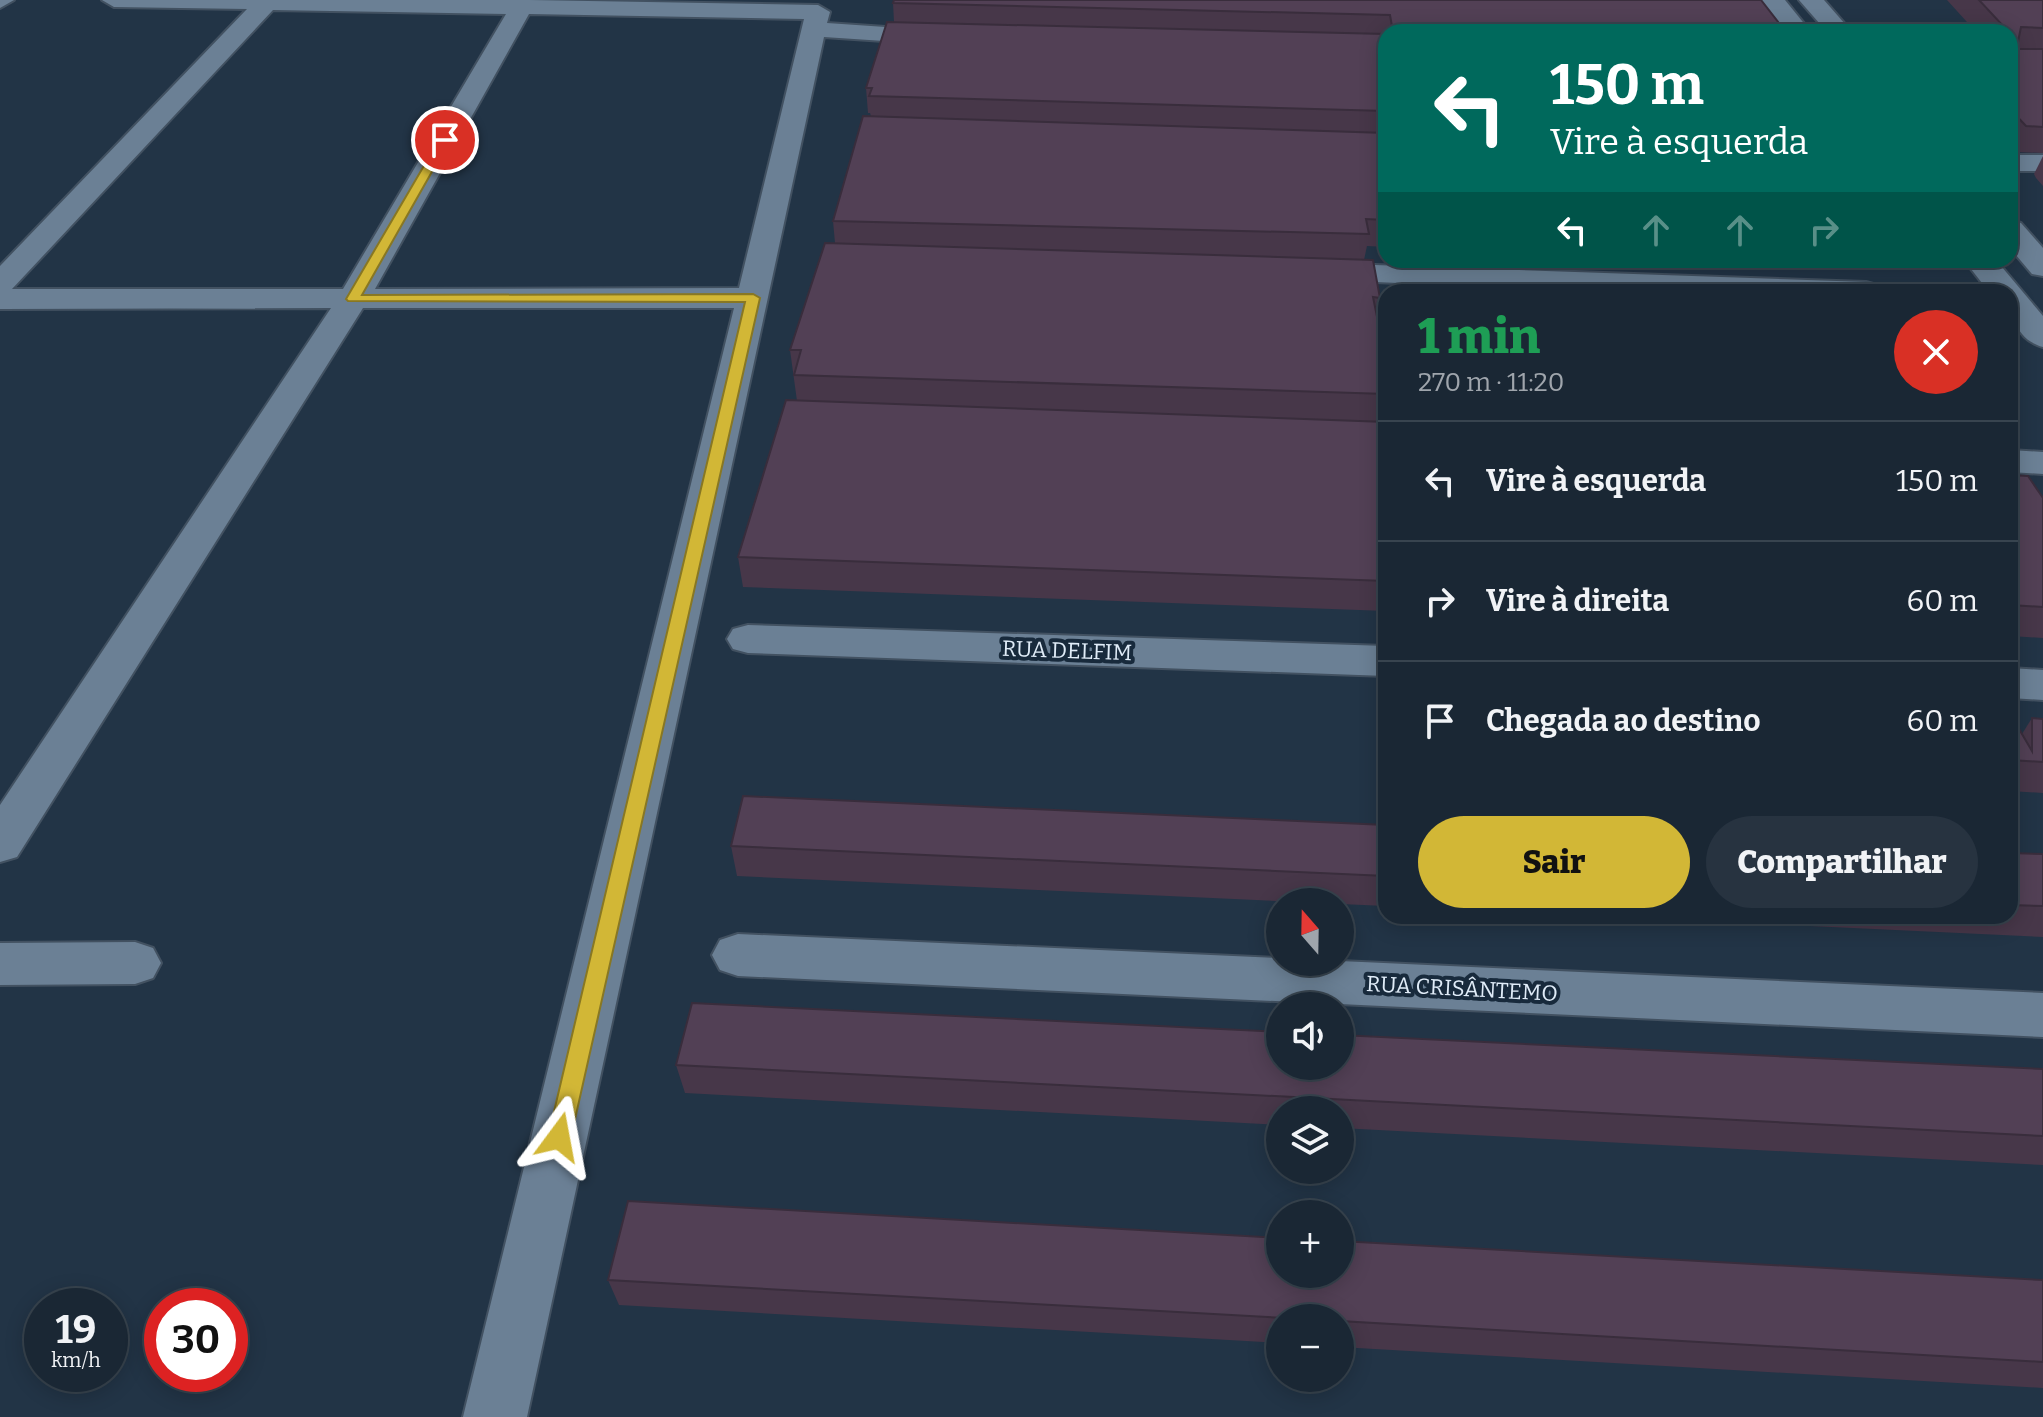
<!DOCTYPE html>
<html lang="pt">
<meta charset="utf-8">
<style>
:root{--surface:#1a2734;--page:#273340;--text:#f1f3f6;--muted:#9fa5ac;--line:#38444f;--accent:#d2b736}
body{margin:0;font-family:Bitter,serif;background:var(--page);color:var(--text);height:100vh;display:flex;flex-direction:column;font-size:30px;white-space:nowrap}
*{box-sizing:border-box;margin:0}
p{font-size:26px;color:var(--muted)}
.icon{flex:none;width:44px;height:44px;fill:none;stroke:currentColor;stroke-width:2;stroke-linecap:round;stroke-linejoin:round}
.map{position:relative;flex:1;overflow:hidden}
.side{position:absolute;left:1378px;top:284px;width:640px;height:640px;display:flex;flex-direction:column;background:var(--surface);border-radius:24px;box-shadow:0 4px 20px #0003,0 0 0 2px var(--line)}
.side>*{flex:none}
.guide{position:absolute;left:1378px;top:24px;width:640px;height:244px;border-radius:24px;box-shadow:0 4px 20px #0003,0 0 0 2px var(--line);background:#00695c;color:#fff;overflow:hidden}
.needle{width:52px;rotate:340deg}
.fabs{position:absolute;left:1266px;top:888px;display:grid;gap:16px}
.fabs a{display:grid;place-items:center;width:88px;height:88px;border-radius:50%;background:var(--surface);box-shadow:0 4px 20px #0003,0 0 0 2px var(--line);font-size:40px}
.speed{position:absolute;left:24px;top:1288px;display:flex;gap:16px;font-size:40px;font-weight:700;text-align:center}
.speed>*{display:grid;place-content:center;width:104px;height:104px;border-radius:50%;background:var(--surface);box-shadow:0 4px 20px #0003,0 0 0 2px var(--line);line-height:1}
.speed small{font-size:20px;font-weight:400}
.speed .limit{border:12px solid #d22;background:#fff;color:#111}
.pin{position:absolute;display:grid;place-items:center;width:68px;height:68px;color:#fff;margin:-34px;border:4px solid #fff;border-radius:50%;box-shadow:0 2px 8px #0007}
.me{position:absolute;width:88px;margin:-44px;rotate:13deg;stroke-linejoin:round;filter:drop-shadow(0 0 6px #0008)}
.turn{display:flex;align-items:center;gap:28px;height:168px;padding:0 40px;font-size:36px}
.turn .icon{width:104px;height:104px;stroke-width:2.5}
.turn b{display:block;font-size:56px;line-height:68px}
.lanes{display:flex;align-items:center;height:76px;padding:0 40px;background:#0003;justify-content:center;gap:40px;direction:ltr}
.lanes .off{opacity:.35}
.round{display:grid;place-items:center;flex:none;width:84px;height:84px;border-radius:42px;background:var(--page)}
.head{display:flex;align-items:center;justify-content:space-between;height:136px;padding:0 40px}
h1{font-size:48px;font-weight:800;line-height:60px;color:#1e9e55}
.primary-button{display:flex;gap:16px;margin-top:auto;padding:16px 40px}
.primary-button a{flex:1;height:92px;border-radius:48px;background:var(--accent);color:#111;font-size:32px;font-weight:800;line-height:92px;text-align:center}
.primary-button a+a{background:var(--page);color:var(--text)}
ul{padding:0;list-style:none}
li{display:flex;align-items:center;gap:24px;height:120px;padding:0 40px;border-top:2px solid var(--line)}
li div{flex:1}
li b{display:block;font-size:30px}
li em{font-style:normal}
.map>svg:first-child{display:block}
</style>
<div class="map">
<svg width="2043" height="1417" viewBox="0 0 2043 1417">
<rect width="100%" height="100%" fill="#223446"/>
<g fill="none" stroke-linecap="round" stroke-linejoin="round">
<defs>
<g id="street">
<path d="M0,0H14L0,8Z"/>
<path d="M102,0H530L818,5L830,12L827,23L944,31L956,38L944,45L824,37L527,1417H463L734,308H363L17,857L0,862V805L331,308L0,309V266L247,9L114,7ZM273,10L506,14L343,289H12ZM529,14L804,19L739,288L375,289Z"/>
<rect x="2010" y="155" width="33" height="16"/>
<path d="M1317,263L1866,282L1877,285L1882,292H1606L1306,279L1301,272L1306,265Z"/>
<path d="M2010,450L2043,452V474L2010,472Z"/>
<path d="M748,625L1386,646V676L748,653L733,649L727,639L733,629Z"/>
<path d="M2010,668L2043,670V700L2010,698Z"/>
<path d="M738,934L1280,958V962L1340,961L2043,993V1037L738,976L720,970L712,955L720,940Z"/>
<path d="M135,942L153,948L161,963L153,978L135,984L0,985V943Z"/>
</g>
<g id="secondary">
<path d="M1761,0H1785L1811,32H1786Z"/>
<path d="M1799,0H1824L1852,32H1827Z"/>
<path d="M2010,220L2021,223L2043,248V276L2032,274L2010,248Z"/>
<path d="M1964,260H1996L2043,316V347C2017,340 2010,316 2010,292H1989Z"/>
</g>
</defs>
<!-- street casing -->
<use href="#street" stroke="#425161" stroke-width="4"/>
<!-- secondary casing -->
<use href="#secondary" stroke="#425161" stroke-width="4"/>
<!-- street -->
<use href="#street" fill="#6b8095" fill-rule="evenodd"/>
<!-- secondary -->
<use href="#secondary" fill="#6b8095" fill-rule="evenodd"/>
</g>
<!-- wall -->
<g fill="#473749">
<path d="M1761,0L1786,32H1386V247L1367,246L1364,260L1380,298L1377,316L1386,361V611L743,587L738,557L797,401L790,350L835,243L833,221L871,116L870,113H868L866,88L894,22L893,3Z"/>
<path d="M1947,0H2043V153L2014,152L2010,148V32H1976Z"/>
<path d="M2043,156V186L2036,178L2034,174Z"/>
<path d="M1847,260H1934L1933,262Z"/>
<path d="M2010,475L2043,498V638L2010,636Z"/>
<path d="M2010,716L2022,734L2032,718L2043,719V793L2010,791Z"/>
<path d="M1386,825V906L1340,904V902H1299L737,876L731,846Z"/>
<path d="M2010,853L2043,854V937L1599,916H2010Z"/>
<path d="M676,1065L2043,1069V1165L1340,1128V1110H1280V1125L685,1093Z"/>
<path d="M608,1280H2043V1388L1340,1347V1318H1280V1343L619,1305Z"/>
</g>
<!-- building -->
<g fill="#524055" stroke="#392d3c" stroke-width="2">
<path d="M894,0H1761L1786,32H1393L1390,15L893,3Z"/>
<path d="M1979,0H2043V28L2021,27L2018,42Z"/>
<path d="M887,22L1386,34V111L869,96L872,88H866Z"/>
<path d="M2010,49H2043V127L2026,126L2010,109Z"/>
<path d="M863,116L1386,133V220L1366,219L1369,234L833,221Z"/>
<path d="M825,243L1373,260L1380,298L1373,297L1386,361V394L794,375L801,350H790Z"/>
<path d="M786,400L1386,422V581L738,557Z"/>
<path d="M2010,475L2028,476L2043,498V607L2010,605Z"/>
<path d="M2010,716L2012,717L2032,751V718L2043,719V762L2010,760Z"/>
<path d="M743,796L1386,825V876L731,846Z"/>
<path d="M2010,853L2043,854V906L2010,905Z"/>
<path d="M692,1003L1280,1032V1066H1340V1035L2043,1069V1136L676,1065Z"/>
<path d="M628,1201L1280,1238V1274H1340V1241L2043,1280V1362L1340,1321V1318H1284L608,1280Z"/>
</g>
<!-- route -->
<path fill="#d2b736" stroke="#887723" stroke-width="2" d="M445,137L450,140L362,295L753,294L760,298L571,1137L568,1145L559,1148L551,1145L548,1137L745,302L348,301L346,299L439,140Z"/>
<g text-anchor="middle" stroke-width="8" stroke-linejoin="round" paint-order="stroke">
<!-- street labels -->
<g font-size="22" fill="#e0ecf8" stroke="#182a3c">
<text transform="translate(1067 650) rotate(2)" y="8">RUA DELFIM</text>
<text transform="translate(1462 988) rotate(3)" y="8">RUA CRISÂNTEMO</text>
</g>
</g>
</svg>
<div class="fabs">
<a><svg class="needle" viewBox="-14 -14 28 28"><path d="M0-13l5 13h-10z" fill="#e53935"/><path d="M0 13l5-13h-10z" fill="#9fa5ac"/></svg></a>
<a><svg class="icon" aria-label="sound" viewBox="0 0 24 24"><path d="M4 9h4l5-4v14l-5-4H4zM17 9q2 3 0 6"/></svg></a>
<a><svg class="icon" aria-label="layers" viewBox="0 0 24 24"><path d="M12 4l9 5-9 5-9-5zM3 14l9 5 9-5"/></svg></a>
<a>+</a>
<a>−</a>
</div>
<div class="speed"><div>19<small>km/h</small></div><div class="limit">30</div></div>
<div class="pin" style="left:445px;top:140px;background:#d93025"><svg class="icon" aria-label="arrive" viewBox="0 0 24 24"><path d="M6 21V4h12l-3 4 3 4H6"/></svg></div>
<svg class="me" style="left:559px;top:1137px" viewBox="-20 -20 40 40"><path d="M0-17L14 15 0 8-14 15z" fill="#d2b736" stroke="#fff" stroke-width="4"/></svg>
<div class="guide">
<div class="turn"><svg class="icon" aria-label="left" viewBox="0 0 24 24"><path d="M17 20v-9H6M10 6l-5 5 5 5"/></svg><div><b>150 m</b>Vire à esquerda</div></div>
<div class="lanes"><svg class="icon" aria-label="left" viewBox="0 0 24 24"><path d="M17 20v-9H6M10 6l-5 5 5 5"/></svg><svg class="icon off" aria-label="ahead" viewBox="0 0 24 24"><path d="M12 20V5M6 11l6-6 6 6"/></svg><svg class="icon off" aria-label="ahead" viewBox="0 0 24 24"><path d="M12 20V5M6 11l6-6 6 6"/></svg><svg class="icon off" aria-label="right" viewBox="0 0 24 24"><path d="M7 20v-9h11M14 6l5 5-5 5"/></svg></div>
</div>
<section class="side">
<div class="head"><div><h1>1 min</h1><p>270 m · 11:20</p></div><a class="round" style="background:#d93025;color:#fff"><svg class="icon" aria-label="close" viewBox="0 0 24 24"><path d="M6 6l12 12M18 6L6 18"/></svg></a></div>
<ul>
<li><svg class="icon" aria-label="left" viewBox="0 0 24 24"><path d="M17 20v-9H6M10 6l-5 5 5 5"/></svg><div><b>Vire à esquerda</b></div><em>150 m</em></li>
<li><svg class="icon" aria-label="right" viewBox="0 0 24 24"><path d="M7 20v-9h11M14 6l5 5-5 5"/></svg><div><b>Vire à direita</b></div><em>60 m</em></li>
<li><svg class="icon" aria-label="arrive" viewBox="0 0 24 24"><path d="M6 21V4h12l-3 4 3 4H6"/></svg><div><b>Chegada ao destino</b></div><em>60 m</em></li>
</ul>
<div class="primary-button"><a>Sair</a><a>Compartilhar</a></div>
</section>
</div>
